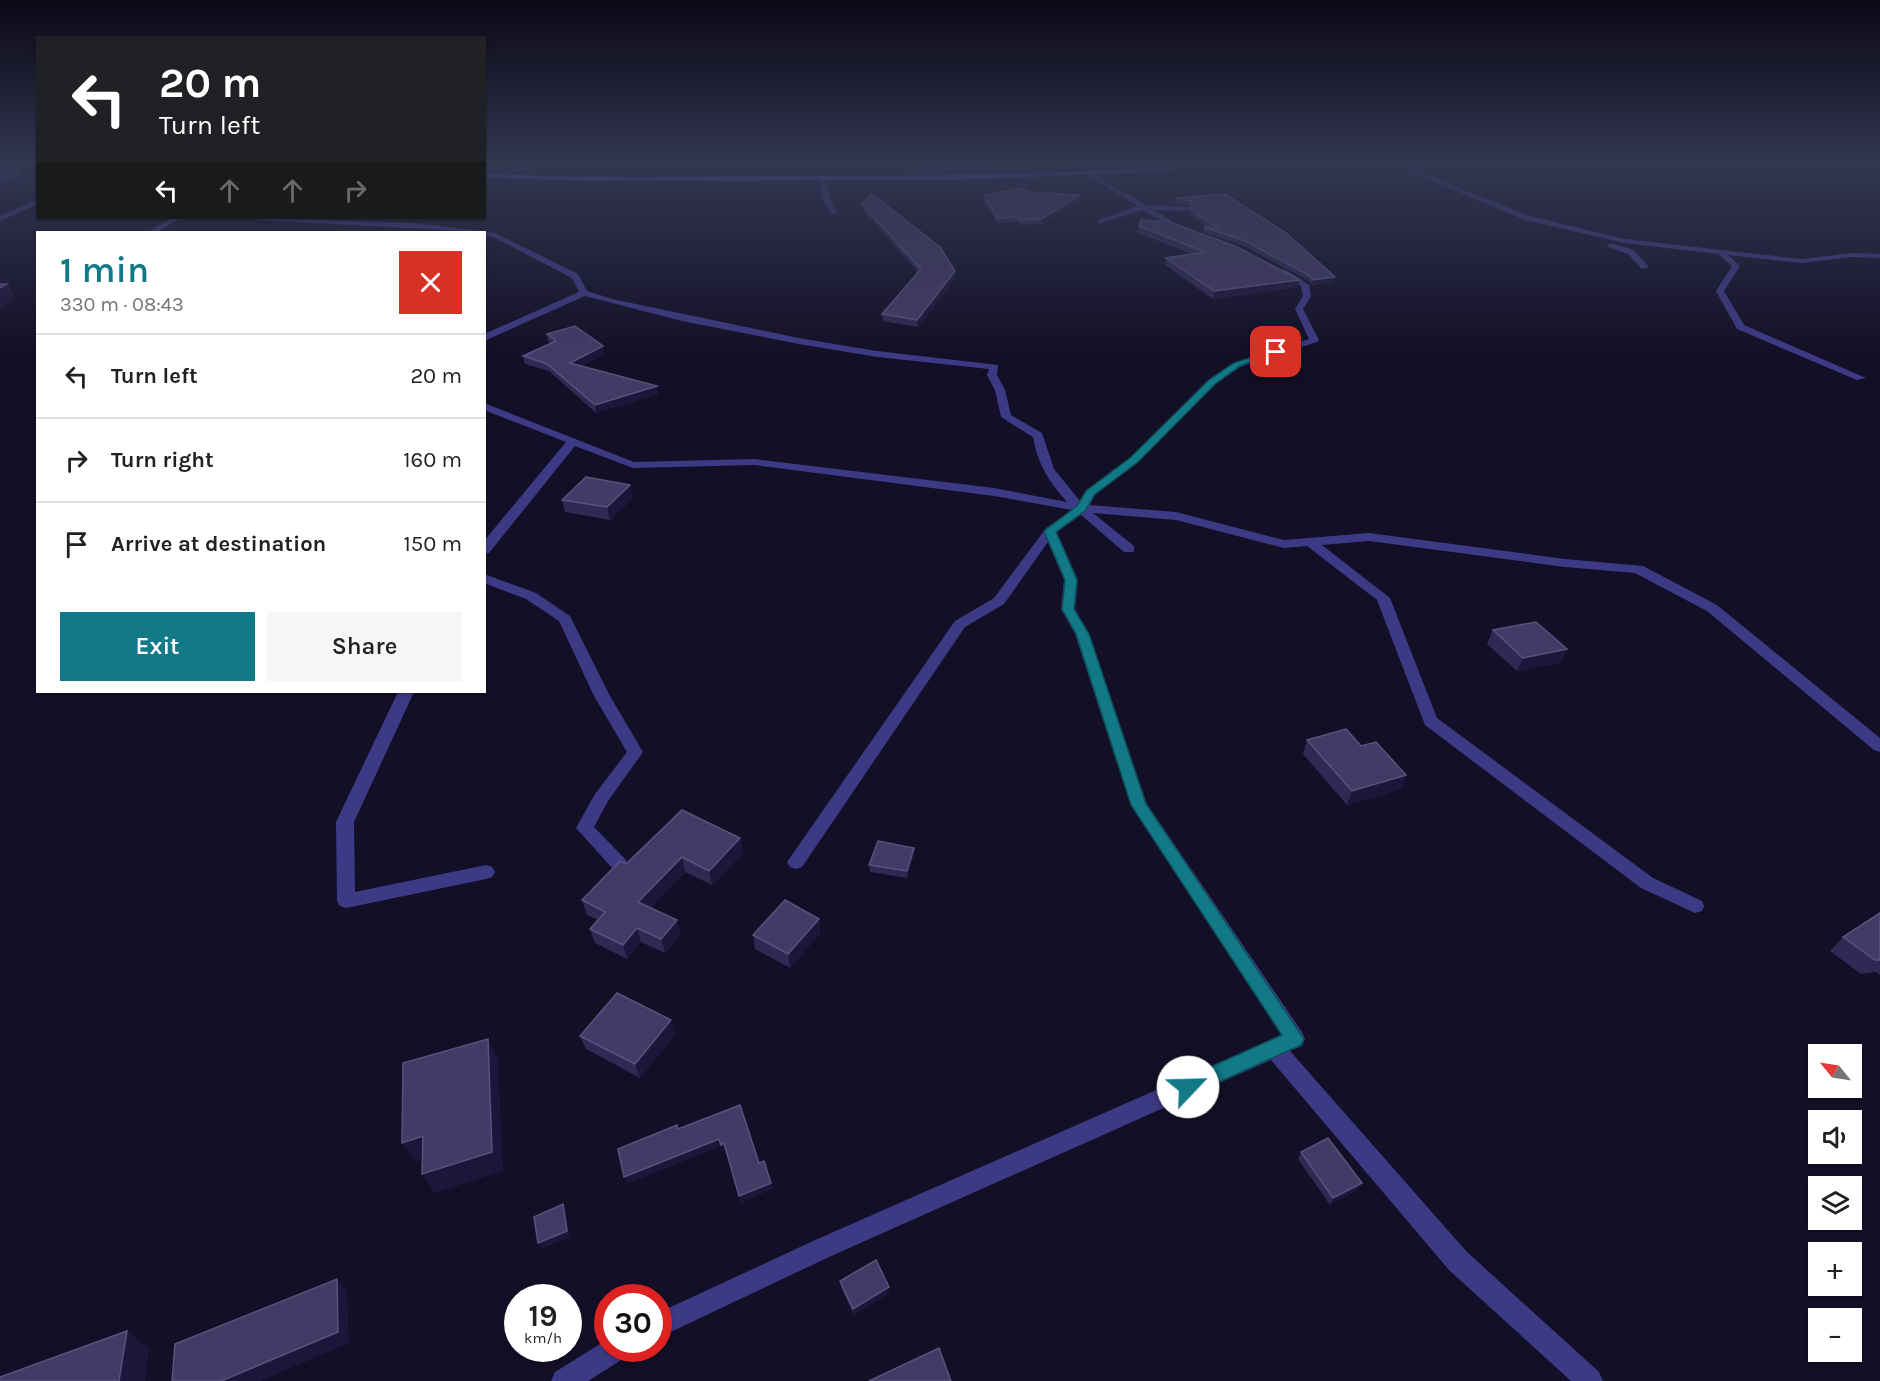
<!DOCTYPE html>
<meta charset="utf-8">
<style>
:root{--surface:#fff;--page:#f6f6f6;--text:#202124;--muted:#757577;--line:#e0e0e0;--accent:#127987}
body{margin:0;font-family:Karla,sans-serif;background:var(--page);color:var(--text);height:100vh;display:flex;flex-direction:column;font-size:22px;white-space:nowrap}
*{box-sizing:border-box;margin:0}
p{font-size:20px;color:var(--muted)}
.icon{flex:none;width:33px;height:33px;fill:none;stroke:currentColor;stroke-width:2;stroke-linecap:round;stroke-linejoin:round}
.map{position:relative;flex:1;overflow:hidden}
.side{position:absolute;left:36px;top:231px;width:450px;height:462px;display:flex;flex-direction:column;background:var(--surface);border-radius:0px;box-shadow:0 2px 4px #0004}
.side>*{flex:none}
.hud{position:absolute;left:36px;top:36px;width:450px;height:183px;border-radius:0px;box-shadow:0 2px 4px #0004;background:#202124;color:#fff;overflow:hidden}
.needle{width:39px;rotate:300deg}
.controls{position:absolute;left:1808px;top:1044px;display:grid;gap:12px}
.controls a{display:grid;place-items:center;width:54px;height:54px;border-radius:0px;background:var(--surface);box-shadow:0 2px 4px #0004;font-size:30px}
.speed{position:absolute;left:504px;top:1284px;display:flex;gap:12px;font-size:30px;font-weight:700;text-align:center}
.speed>*{display:grid;place-content:center;width:78px;height:78px;border-radius:50%;background:var(--surface);box-shadow:0 2px 4px #0004;line-height:1}
.speed small{font-size:15px;font-weight:400}
.speed .limit{border:9px solid #d22;background:#fff;color:#111}
.pin{position:absolute;display:grid;place-items:center;width:51px;height:51px;color:#fff;margin:-26px;border-radius:12px;box-shadow:0 3px 9px #0006}
.me{position:absolute;width:66px;margin:-33px;rotate:66deg;stroke-linejoin:round;filter:drop-shadow(0 0 4px #0008)}
.turn{display:flex;align-items:center;gap:21px;height:126px;padding:0 24px;font-size:27px}
.turn .icon{width:78px;height:78px;stroke-width:2.5}
.turn b{display:block;font-size:42px;line-height:51px}
.lanes{display:flex;align-items:center;height:57px;padding:0 24px;background:#0003;justify-content:center;gap:30px;direction:ltr}
.lanes .off{opacity:.35}
.round{display:grid;place-items:center;flex:none;width:63px;height:63px;border-radius:0px;background:var(--page)}
.summary{display:flex;align-items:center;justify-content:space-between;height:102px;padding:0 24px}
h1{font-size:36px;font-weight:600;line-height:45px;color:var(--accent)}
.button{display:flex;gap:12px;margin-top:auto;padding:12px 24px}
.button a{flex:1;height:69px;border-radius:0px;background:var(--accent);color:#fff;font-size:24px;font-weight:600;line-height:69px;text-align:center}
.button a+a{background:var(--page);color:var(--text)}
ul{padding:0;list-style:none}
li{display:flex;align-items:center;gap:18px;height:84px;padding:0 24px;border-top:2px solid var(--line)}
li div{flex:1}
li b{display:block;font-size:22px}
li em{font-style:normal}
.map>svg:first-child{display:block}
</style>
<div class="map">
<svg width="1880" height="1381" viewBox="0 0 1880 1381">
<rect width="100%" height="100%" fill="#130f26"/>
<g fill="none" stroke-linecap="round" stroke-linejoin="round">
<!-- street -->
<g fill="#3d3a85" fill-rule="evenodd">
<path d="M544,162H554L494,177L491,175Z"/>
<path d="M938,162H944L945,180L940,179Z"/>
<path d="M1134,162H1141L1151,169L1146,170Z"/>
<path d="M1387,162H1395L1530,216L1625,239L1801,259L1852,253L1880,254V258L1852,257L1801,263L1728,255L1740,266L1724,291L1744,325L1866,378L1857,380L1737,329L1716,291L1732,266L1718,254L1625,243L1525,220Z"/>
<path d="M1088,171L1146,205L1190,207L1187,211L1154,210L1189,232L1182,234L1143,210L1098,224V220L1138,206L1086,174Z"/>
<path d="M820,177L825,178L830,198L837,214H831L822,198Z"/>
<path d="M38,199V204L0,221V216Z"/>
<path d="M172,218H181L157,232H148Z"/>
<path d="M254,218L414,223L495,233L578,274L587,291L612,299L799,338L877,351L998,365L997,375L1005,390L1011,415L1042,433L1054,469L1080,501L1086,490L1130,458L1208,380L1234,363L1309,339L1295,309L1303,296L1301,286L1278,271L1285,269L1309,285L1311,296L1303,309L1319,340L1317,342L1240,367L1216,384L1138,462L1095,495L1090,505L1176,512L1284,540L1369,533L1565,559L1643,566L1717,605L1880,738V752L1874,750L1707,611L1635,573L1565,567L1369,541L1322,545L1390,598L1437,718L1653,878L1702,901L1704,906L1702,911L1695,913L1641,888L1425,725L1377,600L1307,546L1284,548L1176,520L1093,513L1134,546V552H1124L1081,515L1057,532L1078,580L1075,609L1089,634L1147,804L1302,1032L1305,1039L1302,1046L1290,1051L1467,1252L1599,1372L1603,1381H1571L1449,1270L1271,1060L829,1257L658,1338V1313L813,1241L1281,1035L1131,805L1075,634L1061,609L1064,580L1048,542L1004,604L965,627L802,867L796,869L790,867L787,862L955,621L994,598L1046,528L1072,510L994,496L754,465L633,468L575,446L489,553L484,554V541L566,442L484,410V403L634,462L754,459L994,488L1067,502C1049,482 1037,463 1033,437L1001,417L995,390L987,375L989,369L877,357L799,344L682,321L585,296L484,341V334L579,292L572,278L493,237L484,235V232L258,220Z"/>
<path d="M1611,243L1634,250L1649,267L1642,269L1628,254L1608,247L1607,245Z"/>
<path d="M484,574L536,593L570,616L610,696L643,752L608,801L594,827L626,860L629,865L626,870L620,872L614,870L576,828L595,794L627,752L594,696L559,621L526,599L484,583Z"/>
<path d="M398,692H414L354,822L355,892L486,865L492,867L495,872L492,877L486,879L346,908L340,906L337,901L336,822Z"/>
<path d="M608,1339V1348H630L626,1357L588,1381H551L555,1372Z"/>
</g>
<!-- secondary -->
<path fill="#6f6bff" fill-rule="evenodd" d="M1232,162H1253L1128,173L944,180L588,181L484,177V173C577,179 669,176 761,176C918,176 1075,175 1232,162Z"/>
</g>
<!-- wall -->
<g fill="#312854">
<path d="M1031,192L1079,200L1041,224L1019,225L1018,222L997,223L984,200V195Z"/>
<path d="M1225,194L1334,282L1311,285L1309,281L1244,246L1203,232L1204,227L1208,228L1188,213L1190,205L1175,203V198Z"/>
<path d="M862,204L955,271V278L918,327L883,321L882,314L918,272L863,210Z"/>
<path d="M1139,226L1300,280L1298,287L1213,299L1165,265L1166,258L1192,254L1138,233Z"/>
<path d="M547,334L604,354L581,366L657,386L658,394L596,413L549,371L525,364L523,356L551,343L548,341Z"/>
<path d="M630,485L633,498L610,520L565,512L562,500Z"/>
<path d="M1493,630L1567,649L1560,663L1517,671L1487,644Z"/>
<path d="M1307,740L1361,746L1406,775L1401,789L1347,805L1303,754Z"/>
<path d="M740,838L743,853L712,885L685,872L651,907L681,934L665,953L641,942L627,959L595,943L590,929L598,920L587,915L582,900L626,864Z"/>
<path d="M914,855L907,878L870,872L869,865Z"/>
<path d="M1880,913V975L1876,972L1861,974L1830,951L1843,937Z"/>
<path d="M819,919L820,933L790,968L755,949L753,935Z"/>
<path d="M675,1034L640,1078L586,1049L580,1036Z"/>
<path d="M1301,1152L1358,1189L1330,1205L1298,1159Z"/>
<path d="M840,1281L889,1293L854,1315L841,1287Z"/>
</g>
<!-- shaded-wall -->
<g fill="#1d163a">
<path d="M16,162H18L20,166L23,185L0,192V182Z"/>
<path d="M1080,195L1079,200L1041,224V219Z"/>
<path d="M955,271V278L918,327L917,320Z"/>
<path d="M1335,277L1334,282L1311,285L1312,280Z"/>
<path d="M1300,280L1298,287L1213,299L1214,291Z"/>
<path d="M7,284L16,298L0,309V288Z"/>
<path d="M603,346L604,354L572,370L570,363Z"/>
<path d="M657,386L658,394L596,413L595,405Z"/>
<path d="M630,485L633,498L610,520L607,507Z"/>
<path d="M1567,649L1560,663L1517,671L1523,658Z"/>
<path d="M1406,775L1401,789L1347,805L1352,791Z"/>
<path d="M740,838L743,853L712,885L709,871Z"/>
<path d="M914,848V855L907,878V871Z"/>
<path d="M682,857L685,872L642,916L638,902Z"/>
<path d="M819,919L820,933L790,968L788,954Z"/>
<path d="M677,920L681,934L665,953L661,939Z"/>
<path d="M637,928L641,942L627,959L623,945Z"/>
<path d="M671,1020L675,1034L640,1078L635,1064Z"/>
<path d="M488,1039L498,1059L503,1171L435,1193L422,1174Z"/>
<path d="M423,1136L435,1156L415,1162L402,1143Z"/>
<path d="M719,1139L721,1146L627,1184L624,1177Z"/>
<path d="M724,1143L726,1150L722,1151L721,1145Z"/>
<path d="M771,1183L772,1189L740,1203L739,1196Z"/>
<path d="M1362,1183L1358,1189L1330,1205L1333,1198Z"/>
<path d="M563,1204L566,1211L570,1237L542,1249L538,1243Z"/>
<path d="M337,1279L347,1291L349,1343L260,1381H221Z"/>
<path d="M889,1287V1293L854,1315L853,1309Z"/>
<path d="M127,1331L149,1348L145,1381H119Z"/>
</g>
<!-- building -->
<g fill="#433a66" stroke="#5a527e" stroke-width="1.5">
<path d="M0,162H16L18,176L0,182Z"/>
<path d="M1021,188L1031,192L1080,195L1041,219L1020,220L1018,217L997,218L984,195Z"/>
<path d="M872,194L940,247L955,271L917,320L882,314L921,269L862,204Z"/>
<path d="M1225,194L1286,233L1335,277L1312,280L1310,276L1245,241L1204,227L1217,228L1189,208L1192,201L1175,198Z"/>
<path d="M1141,220L1170,222L1237,247L1300,280L1214,291L1166,258L1205,252L1139,226Z"/>
<path d="M0,284H7L0,288Z"/>
<path d="M575,326L603,346L570,363L657,386L595,405L547,364L523,356L556,341L547,334Z"/>
<path d="M586,477L630,485L607,507L562,500Z"/>
<path d="M1536,622L1567,649L1523,658L1493,630Z"/>
<path d="M1346,729L1361,746L1376,742L1406,775L1352,791L1307,740Z"/>
<path d="M682,810L740,838L709,871L682,857L638,902L677,920L661,939L637,928L623,945L590,929L605,912L582,900L620,861L626,864Z"/>
<path d="M878,841L914,848L907,871L869,865Z"/>
<path d="M785,900L819,919L788,954L753,935Z"/>
<path d="M1880,913V960H1875L1843,937Z"/>
<path d="M617,993L671,1020L635,1064L580,1036Z"/>
<path d="M488,1039L492,1152L422,1174L423,1136L402,1143L403,1063Z"/>
<path d="M740,1105L759,1163L764,1161L771,1183L739,1196L724,1143L721,1145L719,1139L624,1177L618,1149L677,1125L678,1129Z"/>
<path d="M1328,1138L1362,1183L1333,1198L1301,1152Z"/>
<path d="M563,1204L567,1231L538,1243L534,1217Z"/>
<path d="M876,1260L889,1287L853,1309L840,1281Z"/>
<path d="M337,1279L338,1332L221,1381H172L175,1344Z"/>
<path d="M127,1331L119,1381H0V1377Z"/>
<path d="M939,1348L951,1381H869Z"/>
</g>
<!-- sky -->
<linearGradient id="sky" x2="0" y2="1"><stop stop-color="#0a0815"/><stop offset="0.46" stop-color="#333752"/><stop offset="1" stop-color="#333752" stop-opacity="0"/></linearGradient>
<rect width="1880" height="355" fill="url(#sky)"/>
<!-- route -->
<path fill="#127987" stroke="#0c4f58" stroke-width="1.5" d="M1272,351L1280,352L1240,366L1215,384L1138,462L1094,495L1086,510L1056,532L1077,580L1074,609L1089,634L1146,804L1304,1039L1301,1045L1188,1096L1181,1093L1178,1087L1181,1080L1282,1035L1131,805L1076,634L1062,609L1065,580L1044,531L1077,506L1086,491L1130,458L1209,380L1234,363Z"/>
</svg>
<div class="controls">
<a><svg class="needle" viewBox="-14 -14 28 28"><path d="M0-13l5 13h-10z" fill="#e53935"/><path d="M0 13l5-13h-10z" fill="#757577"/></svg></a>
<a><svg class="icon" aria-label="sound" viewBox="0 0 24 24"><path d="M4 9h4l5-4v14l-5-4H4zM17 9q2 3 0 6"/></svg></a>
<a><svg class="icon" aria-label="layers" viewBox="0 0 24 24"><path d="M12 4l9 5-9 5-9-5zM3 14l9 5 9-5"/></svg></a>
<a>+</a>
<a>−</a>
</div>
<div class="speed"><div>19<small>km/h</small></div><div class="limit">30</div></div>
<div class="pin" style="left:1276px;top:352px;background:#d93025"><svg class="icon" aria-label="arrive" viewBox="0 0 24 24"><path d="M6 21V4h12l-3 4 3 4H6"/></svg></div>
<svg class="me" style="left:1188px;top:1087px" viewBox="-20 -20 40 40"><circle r="19" fill="#fff"/><path d="M0-13L10 11 0 6-10 11z" fill="#127987"/></svg>
<div class="hud">
<div class="turn"><svg class="icon" aria-label="left" viewBox="0 0 24 24"><path d="M17 20v-9H6M10 6l-5 5 5 5"/></svg><div><b>20 m</b>Turn left</div></div>
<div class="lanes"><svg class="icon" aria-label="left" viewBox="0 0 24 24"><path d="M17 20v-9H6M10 6l-5 5 5 5"/></svg><svg class="icon off" aria-label="ahead" viewBox="0 0 24 24"><path d="M12 20V5M6 11l6-6 6 6"/></svg><svg class="icon off" aria-label="ahead" viewBox="0 0 24 24"><path d="M12 20V5M6 11l6-6 6 6"/></svg><svg class="icon off" aria-label="right" viewBox="0 0 24 24"><path d="M7 20v-9h11M14 6l5 5-5 5"/></svg></div>
</div>
<section class="side">
<div class="summary"><div><h1>1 min</h1><p>330 m · 08:43</p></div><a class="round" style="background:#d93025;color:#fff"><svg class="icon" aria-label="close" viewBox="0 0 24 24"><path d="M6 6l12 12M18 6L6 18"/></svg></a></div>
<ul>
<li><svg class="icon" aria-label="left" viewBox="0 0 24 24"><path d="M17 20v-9H6M10 6l-5 5 5 5"/></svg><div><b>Turn left</b></div><em>20 m</em></li>
<li><svg class="icon" aria-label="right" viewBox="0 0 24 24"><path d="M7 20v-9h11M14 6l5 5-5 5"/></svg><div><b>Turn right</b></div><em>160 m</em></li>
<li><svg class="icon" aria-label="arrive" viewBox="0 0 24 24"><path d="M6 21V4h12l-3 4 3 4H6"/></svg><div><b>Arrive at destination</b></div><em>150 m</em></li>
</ul>
<div class="button"><a>Exit</a><a>Share</a></div>
</section>
</div>
